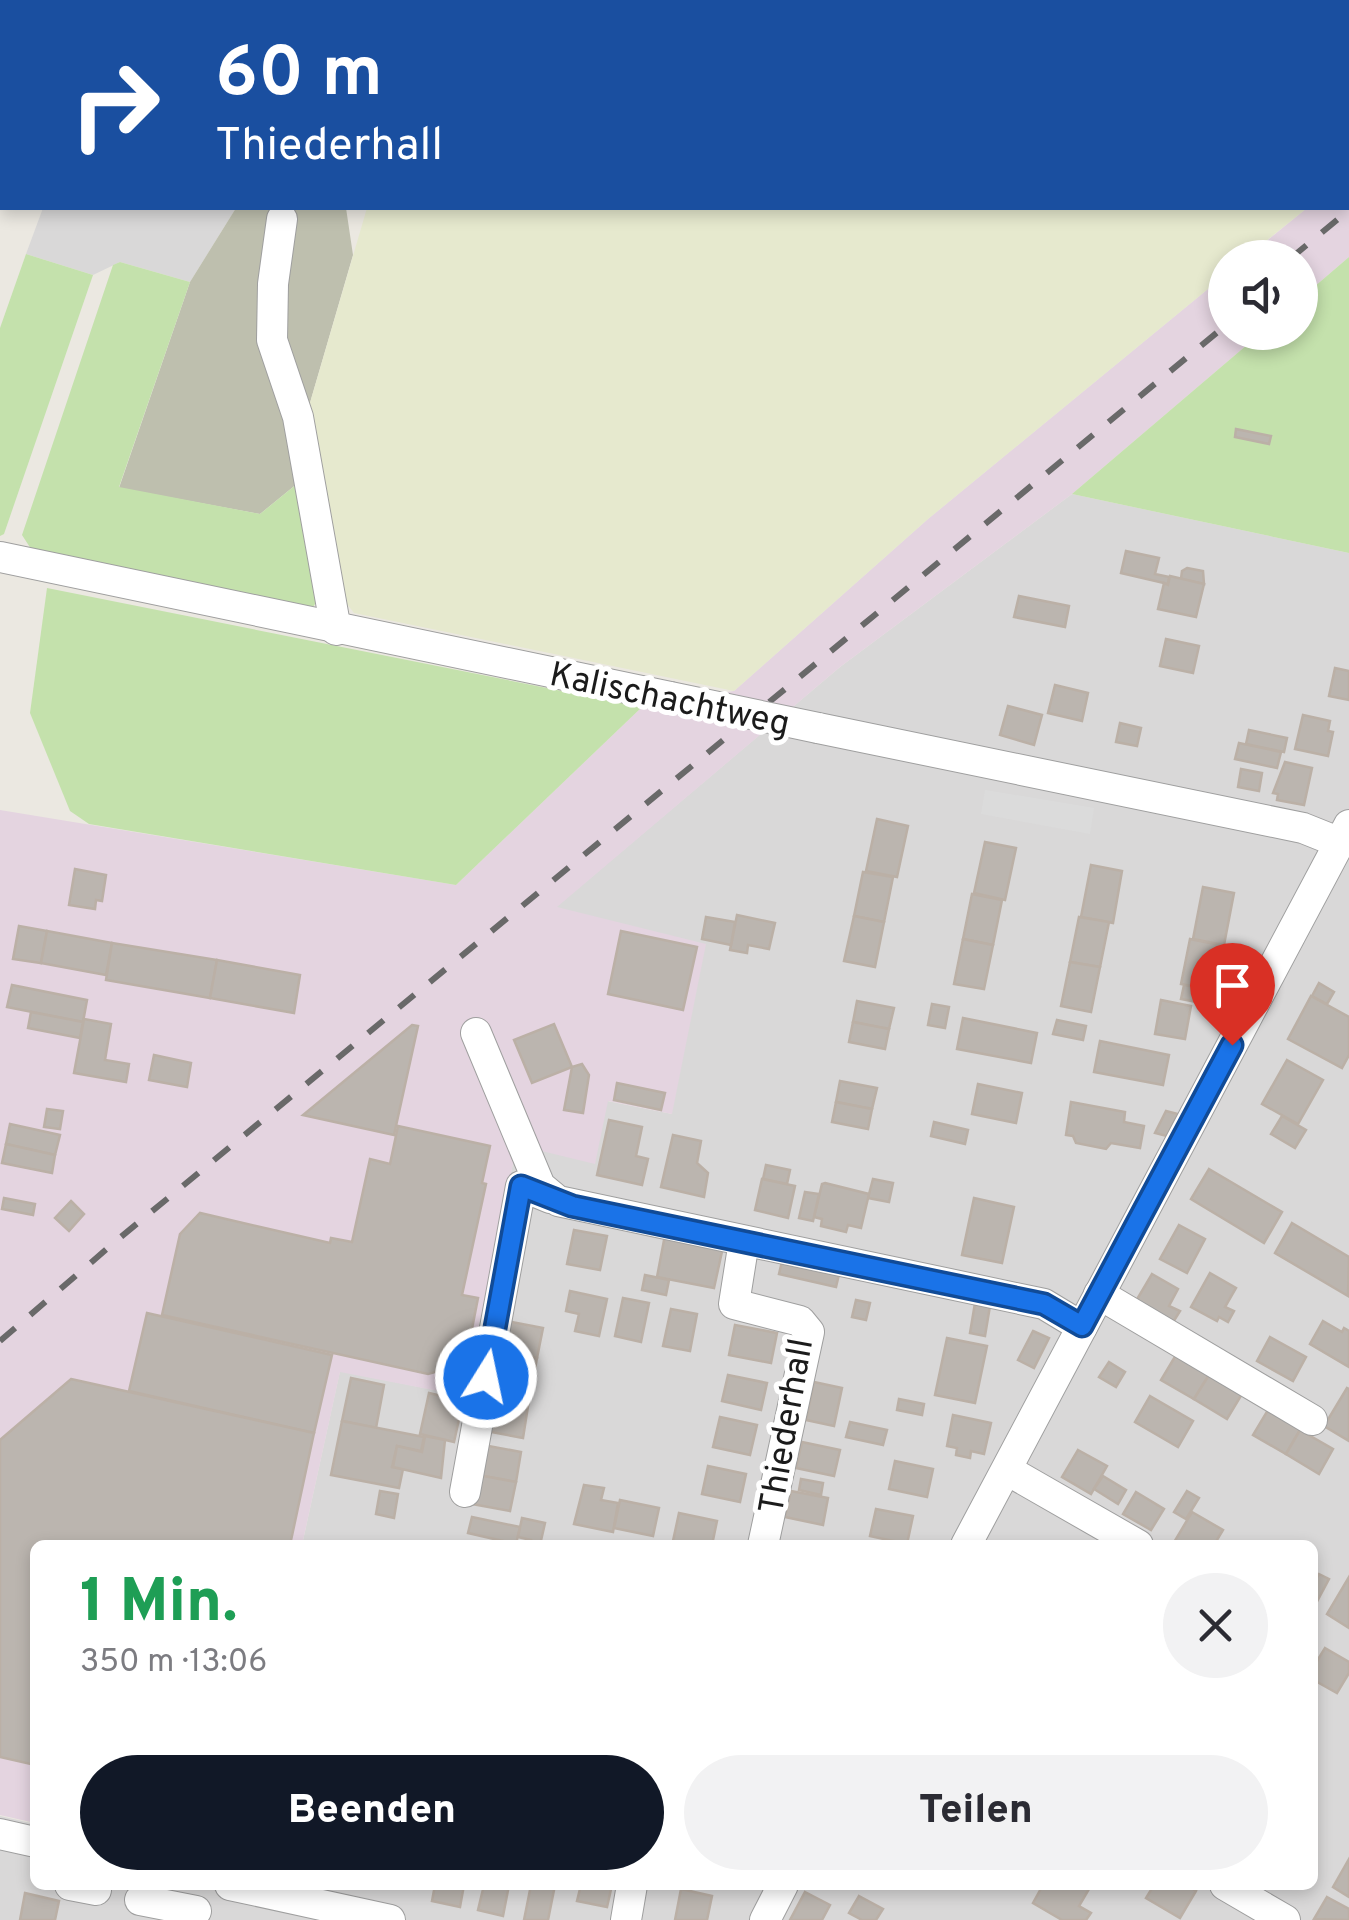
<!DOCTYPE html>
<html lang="de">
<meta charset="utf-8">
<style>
:root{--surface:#fff;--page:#f2f2f3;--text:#2b2b33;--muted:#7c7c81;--accent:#111827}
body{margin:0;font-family:Overpass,sans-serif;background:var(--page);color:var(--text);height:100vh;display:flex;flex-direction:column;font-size:38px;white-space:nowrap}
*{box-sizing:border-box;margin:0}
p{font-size:32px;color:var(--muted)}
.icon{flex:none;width:55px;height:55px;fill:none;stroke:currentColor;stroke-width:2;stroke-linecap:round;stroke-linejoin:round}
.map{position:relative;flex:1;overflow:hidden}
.panel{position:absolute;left:30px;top:1540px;width:1288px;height:350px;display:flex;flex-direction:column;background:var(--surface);border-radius:15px;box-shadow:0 5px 15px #0003}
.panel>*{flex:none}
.banner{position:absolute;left:0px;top:0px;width:1350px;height:210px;box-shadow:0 5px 15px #0003;background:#1a4fa0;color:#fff;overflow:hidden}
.buttons{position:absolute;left:1208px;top:240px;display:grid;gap:20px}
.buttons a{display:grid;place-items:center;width:110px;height:110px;border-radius:50%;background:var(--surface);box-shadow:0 5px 15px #0003;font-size:50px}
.pin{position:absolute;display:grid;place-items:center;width:85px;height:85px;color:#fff;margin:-102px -42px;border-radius:50% 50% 50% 0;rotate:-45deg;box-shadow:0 0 10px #0007}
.pin .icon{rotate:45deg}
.me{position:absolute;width:110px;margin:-55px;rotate:10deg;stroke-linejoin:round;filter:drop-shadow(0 0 8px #0008)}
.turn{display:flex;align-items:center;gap:35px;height:210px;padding:0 50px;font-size:45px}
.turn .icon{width:130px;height:130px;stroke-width:2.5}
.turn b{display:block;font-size:70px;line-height:85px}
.round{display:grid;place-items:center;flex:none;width:105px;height:105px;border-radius:52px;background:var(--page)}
.overview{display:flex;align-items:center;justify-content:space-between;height:170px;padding:0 50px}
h1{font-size:60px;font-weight:800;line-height:75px;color:#1e9e55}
.primary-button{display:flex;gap:20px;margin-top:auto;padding:20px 50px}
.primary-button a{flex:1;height:115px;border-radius:60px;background:var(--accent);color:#fff;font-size:40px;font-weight:800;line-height:115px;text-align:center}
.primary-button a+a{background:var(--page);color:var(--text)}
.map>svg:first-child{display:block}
</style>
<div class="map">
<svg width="1349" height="1920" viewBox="0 0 1349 1920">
<rect width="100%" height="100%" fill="#ebe8e1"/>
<!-- residential -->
<g fill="#d9d8d8">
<path d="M43,208H236L190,282L120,262L93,275L26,254Z"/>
<path d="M1072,494L1349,553V1920H0V1816L35,1824V1885H1312V1545H302L340,1371L464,1396L517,1144L607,1101L672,1114L556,907L840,667Z"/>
</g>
<!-- industrial -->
<g fill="#e4d4e0">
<path d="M1349,173V257L1300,299V258H1246L1307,208H1348Z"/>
<path d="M1225,275V332L1261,333L1072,494L840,667L557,907L706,944L672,1114L608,1101L595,1164L517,1145L464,1396L340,1372L302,1545H35V1823L0,1815V810L456,885L642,707L734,691L928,519Z"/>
</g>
<!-- construction -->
<path fill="#bebfae" d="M236,208H346L353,255L307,413L298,483L260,514L119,488L190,282Z"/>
<!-- farmland -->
<g fill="#e6e9ce">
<path d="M428,0H1349V173L1348,2H428Z"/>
<path d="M367,208H1307L1246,257L1225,258V275L928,519L734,691L354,613L340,595L307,413Z"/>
</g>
<!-- grass -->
<g fill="#c4e1ac">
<path d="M26,254L93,275L4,534L0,536V328Z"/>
<path d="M1349,257V553L1072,494L1261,333L1300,332V299Z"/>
<path d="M120,262L190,282L119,487L260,514L298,483L321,595L313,607L33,552L22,535L113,265Z"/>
<path d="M47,588L642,707L456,885L89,824L70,811L30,713Z"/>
</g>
<!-- parking -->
<path fill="#dbdbdb" d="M985,790L1094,808L1090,834L981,814Z"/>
<!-- building -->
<g fill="#bbb5af" stroke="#bbb0a6" stroke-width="2.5">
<path d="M1236,429L1271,436L1269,444L1235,437Z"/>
<path d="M1126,551L1159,558L1155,574L1169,577L1168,584L1121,573Z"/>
<path d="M1187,568L1203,571L1204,584L1181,579L1182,571Z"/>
<path d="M1170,576L1204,584L1196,617L1158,609L1164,583L1168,585Z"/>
<path d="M1019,596L1069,606L1065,627L1014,617Z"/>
<path d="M1166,639L1199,646L1193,673L1160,666Z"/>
<path d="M1335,668L1349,671V700L1329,696Z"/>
<path d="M1055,685L1088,693L1082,721L1048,713Z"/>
<path d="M1008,706L1042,715L1034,745L1000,735Z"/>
<path d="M1303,715L1330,721L1328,731L1333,732L1328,756L1295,749Z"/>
<path d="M1120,723L1141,728L1137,746L1116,742Z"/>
<path d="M1249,730L1287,738L1284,752L1246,744Z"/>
<path d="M1239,743L1281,752L1277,768L1235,759Z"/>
<path d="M1285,762L1312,768L1304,805L1277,800L1278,794L1273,793Z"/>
<path d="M1241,769L1262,773L1259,791L1238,787Z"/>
<path d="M877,819L908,826L897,877L866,871Z"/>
<path d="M985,842L1016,848L1005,900L974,893Z"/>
<path d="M1091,865L1122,871L1113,923L1081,917Z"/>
<path d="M75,869L106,875L102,901L96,900L95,909L69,905Z"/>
<path d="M863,872L893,877L884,922L854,916Z"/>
<path d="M1203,887L1234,893L1224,945L1193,939Z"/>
<path d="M972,894L1002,900L993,945L963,939Z"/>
<path d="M737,915L775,923L769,949L748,945L747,953L730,950Z"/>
<path d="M854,916L884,922L875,967L844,961Z"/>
<path d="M706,917L735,922L731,945L702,939Z"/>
<path d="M1079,917L1109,922L1100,967L1070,962Z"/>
<path d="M19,926L47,931L41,963L13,959Z"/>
<path d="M47,931L112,943L106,975L41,963Z"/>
<path d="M621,931L697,947L683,1010L608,994Z"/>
<path d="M963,939L993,945L984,989L954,984Z"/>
<path d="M1190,939L1220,945L1211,990L1181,984Z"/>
<path d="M112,943L217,960L210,998L106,980Z"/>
<path d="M217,960L300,975L294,1013L210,998Z"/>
<path d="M1070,962L1100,967L1091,1012L1061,1006Z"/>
<path d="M1319,983L1334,992L1327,1004L1312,996Z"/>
<path d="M12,985L87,1000L83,1022L7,1007Z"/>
<path d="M1184,985L1215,991L1212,1005L1181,999Z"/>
<path d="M1311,996L1349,1017V1055L1342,1068L1288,1039Z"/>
<path d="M1161,1000L1191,1006L1185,1039L1155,1034Z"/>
<path d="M857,1001L894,1008L889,1029L853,1022Z"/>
<path d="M932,1004L949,1007L945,1028L928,1025Z"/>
<path d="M31,1012L83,1022L80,1038L28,1028Z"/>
<path d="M963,1018L1037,1033L1031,1063L957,1049Z"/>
<path d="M84,1019L111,1024L105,1060L129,1064L126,1082L74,1073Z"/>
<path d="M1057,1020L1086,1026L1083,1040L1053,1034Z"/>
<path d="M853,1022L889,1029L885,1049L849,1042Z"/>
<path d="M554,1024L572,1067L532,1083L514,1040Z"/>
<path d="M412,1025L418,1026L394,1135L303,1115Z"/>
<path d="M1100,1041L1169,1055L1163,1085L1094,1072Z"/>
<path d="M154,1055L191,1063L187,1087L149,1080Z"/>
<path d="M1287,1060L1323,1080L1298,1124L1262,1104Z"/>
<path d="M582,1064L589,1075L583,1113L564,1110L572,1067Z"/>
<path d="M840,1081L877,1088L872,1109L836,1102Z"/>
<path d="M617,1083L665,1093L661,1110L614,1100Z"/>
<path d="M978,1084L1022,1093L1016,1123L972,1114Z"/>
<path d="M836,1102L872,1109L868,1129L832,1122Z"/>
<path d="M1071,1102L1125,1112L1124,1122L1144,1126L1140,1148L1111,1143L1106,1149L1076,1143L1073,1136L1066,1135Z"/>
<path d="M47,1109L63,1111L60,1129L44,1127Z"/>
<path d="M1166,1111L1178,1114L1167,1136L1155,1133Z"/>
<path d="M1282,1116L1306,1130L1295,1148L1271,1134Z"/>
<path d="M609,1120L642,1127L636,1156L648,1159L642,1185L597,1175Z"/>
<path d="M934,1122L968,1130L965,1144L931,1136Z"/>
<path d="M10,1124L60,1135L55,1155L6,1144Z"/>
<path d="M398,1126L490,1146L482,1183L486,1184L462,1295L478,1298L469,1344L466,1343L463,1356L450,1353L446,1369L428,1374L162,1315L180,1234L200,1213L330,1243L331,1238L352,1242L370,1159L390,1164Z"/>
<path d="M673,1135L701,1141L697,1163L708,1173L704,1197L661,1187Z"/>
<path d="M6,1144L55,1155L52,1173L2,1163Z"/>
<path d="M766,1165L790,1170L787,1184L763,1179Z"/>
<path d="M1209,1169L1282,1212L1264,1243L1191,1199Z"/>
<path d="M762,1179L795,1186L788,1218L755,1210Z"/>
<path d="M873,1179L893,1183L889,1202L868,1198Z"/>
<path d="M825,1183L869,1194L861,1228L848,1225L846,1232L821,1226L822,1219L814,1217L822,1184Z"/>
<path d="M805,1192L819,1194L813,1221L799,1218Z"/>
<path d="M4,1198L35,1204L33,1215L2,1209Z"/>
<path d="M974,1198L1014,1207L1002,1263L962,1255Z"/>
<path d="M71,1201L84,1214L69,1231L55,1218Z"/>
<path d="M1292,1223L1349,1257L1348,1296L1275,1253Z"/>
<path d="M1179,1225L1205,1239L1187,1273L1160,1259Z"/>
<path d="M574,1230L607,1236L600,1270L567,1264Z"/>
<path d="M665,1235L723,1247L714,1288L657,1277Z"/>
<path d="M784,1253L841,1266L836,1287L779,1274Z"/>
<path d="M1210,1273L1236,1288L1225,1307L1234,1311L1228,1322L1219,1317L1217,1321L1191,1307Z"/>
<path d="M1152,1274L1178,1289L1169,1306L1180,1311L1170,1327L1133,1306Z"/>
<path d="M645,1275L669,1280L666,1295L642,1290Z"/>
<path d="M570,1291L607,1299L599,1336L575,1331L579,1314L566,1311Z"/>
<path d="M623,1298L649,1303L641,1342L615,1336Z"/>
<path d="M856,1300L870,1303L866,1320L852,1317Z"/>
<path d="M975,1303L990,1306L985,1336L970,1333Z"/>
<path d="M671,1309L697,1314L690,1351L663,1346Z"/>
<path d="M147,1313L332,1355L314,1433L129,1391Z"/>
<path d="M507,1321L543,1328L537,1358L502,1351Z"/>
<path d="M1323,1321L1342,1332L1344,1328L1349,1331V1367L1310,1344Z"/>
<path d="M735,1325L777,1333L771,1363L729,1355Z"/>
<path d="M1033,1331L1049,1338L1034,1368L1018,1360Z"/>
<path d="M1270,1337L1306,1357L1293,1381L1257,1361Z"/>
<path d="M947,1338L987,1346L975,1403L935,1395Z"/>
<path d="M502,1351L537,1358L531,1391L495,1384Z"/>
<path d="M1176,1355L1209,1375L1194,1399L1161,1380Z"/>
<path d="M1109,1362L1125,1372L1116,1387L1099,1377Z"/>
<path d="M728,1375L767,1383L761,1410L722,1401Z"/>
<path d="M1209,1375L1242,1394L1227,1419L1194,1399Z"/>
<path d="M351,1378L384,1385L376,1428L342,1421Z"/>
<path d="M71,1379L314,1433L290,1545H35V1765L0,1757V1440Z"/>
<path d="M814,1382L842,1388L834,1426L806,1420Z"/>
<path d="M1347,1388L1349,1389V1441L1324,1426Z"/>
<path d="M429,1393L463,1401L454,1442L420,1434Z"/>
<path d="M493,1393L529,1400L523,1438L486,1431Z"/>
<path d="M1150,1396L1193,1421L1178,1447L1135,1422Z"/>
<path d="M899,1399L924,1404L922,1415L897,1410Z"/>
<path d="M1268,1410L1300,1430L1286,1454L1253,1435Z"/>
<path d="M953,1415L991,1423L984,1454L971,1451L970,1458L956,1455L957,1448L947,1446Z"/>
<path d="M720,1417L757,1425L750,1455L713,1447Z"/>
<path d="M342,1421L424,1437L421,1451L397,1446L392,1467L403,1469L399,1488L331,1475Z"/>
<path d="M850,1422L887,1430L883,1445L846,1437Z"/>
<path d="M1300,1430L1333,1449L1319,1474L1286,1454Z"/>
<path d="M425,1436L445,1440L441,1478L393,1467L397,1446L422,1452Z"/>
<path d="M802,1442L840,1450L834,1476L796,1468Z"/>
<path d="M483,1445L521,1452L516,1482L478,1475Z"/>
<path d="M1078,1450L1107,1466L1091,1494L1062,1477Z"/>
<path d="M895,1461L933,1469L927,1497L889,1489Z"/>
<path d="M708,1466L746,1474L740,1502L702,1494Z"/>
<path d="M478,1475L516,1482L510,1511L472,1504Z"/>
<path d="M1103,1476L1126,1490L1118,1504L1094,1489Z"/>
<path d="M801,1479L823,1483L821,1495L799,1490Z"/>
<path d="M584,1485L604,1488L601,1500L618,1503L613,1532L574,1524Z"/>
<path d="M380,1491L398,1494L394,1518L376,1514Z"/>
<path d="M791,1491L828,1498L823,1525L785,1517Z"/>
<path d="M1187,1491L1199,1498L1186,1519L1174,1512Z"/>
<path d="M1136,1492L1164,1509L1151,1530L1123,1514Z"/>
<path d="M620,1500L659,1508L653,1536L614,1528Z"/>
<path d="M876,1509L913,1516L907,1544L870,1536Z"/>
<path d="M1192,1512L1223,1530L1214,1545L1173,1544Z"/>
<path d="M679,1513L717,1521L712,1545L673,1541Z"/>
<path d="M472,1517L520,1527L516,1544L468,1533Z"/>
<path d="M522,1518L545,1523L540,1545H530L531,1540L518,1537Z"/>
<path d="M1319,1574L1329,1579L1312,1611V1585Z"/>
<path d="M1349,1577V1628L1327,1614Z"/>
<path d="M1325,1648L1349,1662V1673L1337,1693L1312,1679V1669Z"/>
<path d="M1349,1859V1897L1333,1887Z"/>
<path d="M435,1885H464L460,1907L432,1901Z"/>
<path d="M484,1885H509L503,1916L478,1910Z"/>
<path d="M531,1885H555L548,1920H524Z"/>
<path d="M581,1885H612L607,1907L577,1901Z"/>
<path d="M1043,1885H1082L1089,1889L1079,1906L1091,1913L1086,1920H1062L1033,1903Z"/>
<path d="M1154,1885H1186L1196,1891L1180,1918L1146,1898Z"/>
<path d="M681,1889L712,1896L707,1920H675Z"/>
<path d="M805,1892L830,1905L822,1920H790Z"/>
<path d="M25,1893L59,1901L55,1920H20Z"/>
<path d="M859,1896L883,1909L876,1920H862L849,1913Z"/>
<path d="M1327,1897L1349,1909V1920L1314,1919Z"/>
</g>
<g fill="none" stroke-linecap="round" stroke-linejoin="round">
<defs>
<g id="minor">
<path d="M282,219L273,284L272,340L298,417L336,630"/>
<path d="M0,557L670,697"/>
<path d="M818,728L1303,828L1338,842"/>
<path d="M476,1033L540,1186L558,1201L1044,1304L1082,1327"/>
<path d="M744,1241L734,1304L800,1321L809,1332L763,1545"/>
<path d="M1099,1294L1312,1420"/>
<path d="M1007,1470L1138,1545"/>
<path d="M465,1492L521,1186L550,1198"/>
<path d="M966,1545L1349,825"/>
<path d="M0,1834L35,1842"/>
<path d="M70,1885L96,1890"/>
<path d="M230,1885L390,1920"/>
<path d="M1225,1885L1285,1920"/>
<path d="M140,1900L196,1911"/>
<path d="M626,1920L632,1885"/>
<path d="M765,1920L783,1885"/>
</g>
</defs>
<!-- minor casing -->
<use href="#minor" stroke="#9f9f9f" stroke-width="32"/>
<!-- minor -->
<use href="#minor" stroke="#fff" stroke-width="30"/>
<!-- rail -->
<g stroke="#696969" stroke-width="6" stroke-dasharray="20 20" stroke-linecap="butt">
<path d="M1291,258L1349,210"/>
<path d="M0,1341L116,1241L1225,326"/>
</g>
<defs>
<path id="minor-bridge" d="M670,697L818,728"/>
</defs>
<!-- minor-bridge casing -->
<use href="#minor-bridge" stroke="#9f9f9f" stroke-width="32" stroke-linecap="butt"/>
<!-- minor-bridge -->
<use href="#minor-bridge" stroke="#fff" stroke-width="30"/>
</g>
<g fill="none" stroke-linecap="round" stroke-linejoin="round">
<defs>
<path id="route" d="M486,1377L521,1186L572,1206L1044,1304L1082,1326L1232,1045"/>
</defs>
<!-- route casing -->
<use href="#route" stroke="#114b97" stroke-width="25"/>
<!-- route -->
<use href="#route" stroke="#1a73e8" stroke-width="18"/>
</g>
<g text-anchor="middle" stroke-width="10" stroke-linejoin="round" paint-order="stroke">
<!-- street labels -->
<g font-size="35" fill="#1b1b1b" stroke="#fff">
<text transform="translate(670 698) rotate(12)" y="12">Kalischachtweg</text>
<text transform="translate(785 1426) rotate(-80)" y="12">Thiederhall</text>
</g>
</g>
</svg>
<div class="buttons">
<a><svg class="icon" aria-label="sound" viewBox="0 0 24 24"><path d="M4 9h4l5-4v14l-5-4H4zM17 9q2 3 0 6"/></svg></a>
</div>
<div class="pin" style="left:1232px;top:1045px;background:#d93025"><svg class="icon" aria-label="arrive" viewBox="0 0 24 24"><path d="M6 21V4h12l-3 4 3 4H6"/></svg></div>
<svg class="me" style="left:486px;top:1377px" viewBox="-20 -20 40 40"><circle r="17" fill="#1a73e8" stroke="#fff" stroke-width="3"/><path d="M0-11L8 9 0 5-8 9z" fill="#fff"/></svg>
<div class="banner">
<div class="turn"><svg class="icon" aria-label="right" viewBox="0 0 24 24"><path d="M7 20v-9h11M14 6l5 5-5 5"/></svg><div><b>60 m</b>Thiederhall</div></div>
</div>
<section class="panel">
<div class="overview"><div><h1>1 Min.</h1><p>350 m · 13:06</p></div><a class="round"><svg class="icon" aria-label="close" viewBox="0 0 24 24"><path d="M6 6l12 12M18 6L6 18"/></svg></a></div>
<div class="primary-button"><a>Beenden</a><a>Teilen</a></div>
</section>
</div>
